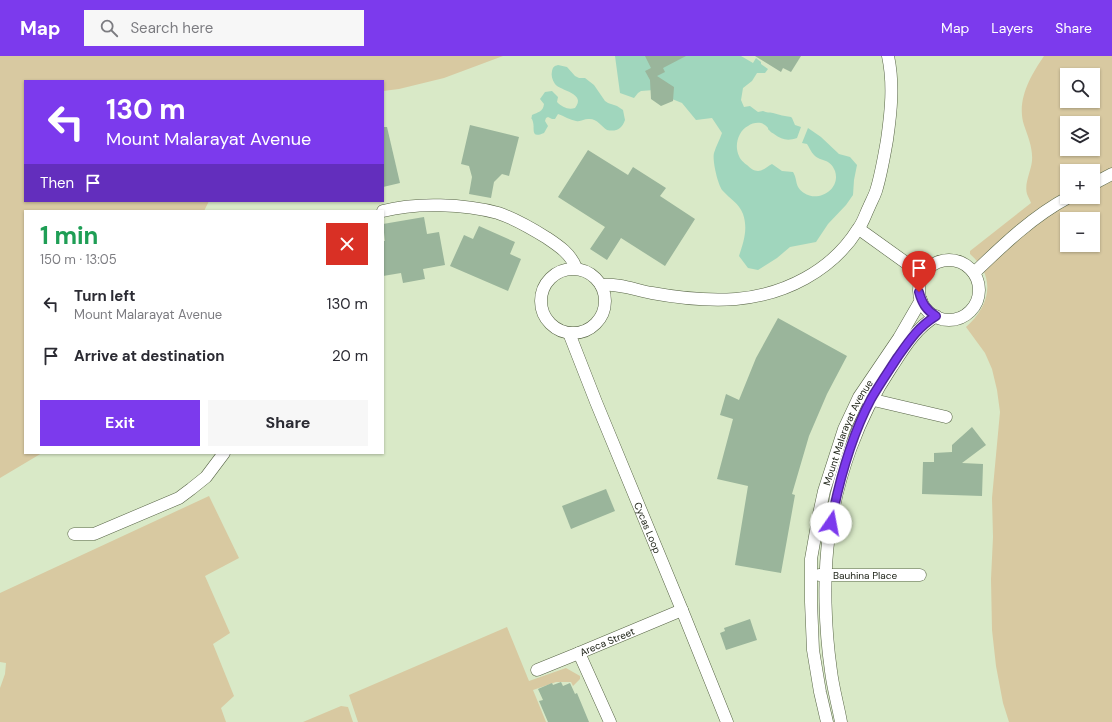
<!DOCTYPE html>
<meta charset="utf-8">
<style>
:root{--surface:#fff;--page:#f7f7f7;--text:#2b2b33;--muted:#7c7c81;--accent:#7c3aed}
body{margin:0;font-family:"DM Sans",sans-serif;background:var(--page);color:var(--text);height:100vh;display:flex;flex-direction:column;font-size:15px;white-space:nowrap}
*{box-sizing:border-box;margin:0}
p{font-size:13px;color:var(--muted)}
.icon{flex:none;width:22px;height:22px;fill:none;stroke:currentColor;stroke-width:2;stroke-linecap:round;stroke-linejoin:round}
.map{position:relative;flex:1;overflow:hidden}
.details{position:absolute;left:24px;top:154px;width:360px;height:244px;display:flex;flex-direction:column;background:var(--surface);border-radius:0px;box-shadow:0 1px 3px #0004}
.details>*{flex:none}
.banner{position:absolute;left:24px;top:24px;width:360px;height:122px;border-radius:0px;box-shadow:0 1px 3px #0004;background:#7c3aed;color:#fff;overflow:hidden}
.tools{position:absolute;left:1060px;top:12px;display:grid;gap:8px}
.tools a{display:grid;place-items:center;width:40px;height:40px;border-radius:0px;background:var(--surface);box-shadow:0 1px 3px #0004;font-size:20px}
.pin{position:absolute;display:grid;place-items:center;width:34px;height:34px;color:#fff;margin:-41px -17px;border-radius:50% 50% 50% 0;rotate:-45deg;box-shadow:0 0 4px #0007}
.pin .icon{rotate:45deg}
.me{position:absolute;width:44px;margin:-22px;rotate:12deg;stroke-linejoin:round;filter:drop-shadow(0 0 3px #0008)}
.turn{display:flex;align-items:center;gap:14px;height:84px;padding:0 16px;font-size:18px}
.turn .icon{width:52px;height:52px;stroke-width:2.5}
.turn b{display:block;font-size:28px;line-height:34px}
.then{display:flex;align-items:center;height:38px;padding:0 16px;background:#0003;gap:8px;font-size:15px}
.round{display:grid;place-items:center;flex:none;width:42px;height:42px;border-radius:0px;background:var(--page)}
.summary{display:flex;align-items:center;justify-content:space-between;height:68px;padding:0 16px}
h1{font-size:24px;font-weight:700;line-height:30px;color:#1e9e55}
.action{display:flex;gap:8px;margin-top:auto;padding:8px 16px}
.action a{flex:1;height:46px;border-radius:0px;background:var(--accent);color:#fff;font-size:16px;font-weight:700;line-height:46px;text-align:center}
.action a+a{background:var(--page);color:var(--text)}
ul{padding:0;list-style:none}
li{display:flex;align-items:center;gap:12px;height:52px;padding:0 16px}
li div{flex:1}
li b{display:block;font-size:15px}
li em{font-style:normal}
header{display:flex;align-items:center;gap:24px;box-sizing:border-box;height:56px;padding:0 20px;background:var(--accent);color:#fff}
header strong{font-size:19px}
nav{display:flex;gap:22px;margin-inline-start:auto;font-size:14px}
.search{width:280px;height:36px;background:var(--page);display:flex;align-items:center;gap:10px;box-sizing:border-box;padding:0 14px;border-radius:0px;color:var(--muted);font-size:15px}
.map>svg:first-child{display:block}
</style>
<header>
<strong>Map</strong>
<div class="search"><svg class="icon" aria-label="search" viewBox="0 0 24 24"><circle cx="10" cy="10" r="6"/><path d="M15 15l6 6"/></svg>Search here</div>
<nav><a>Map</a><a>Layers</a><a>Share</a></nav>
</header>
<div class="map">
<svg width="1112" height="666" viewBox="0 0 1112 666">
<rect width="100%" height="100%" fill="#d9e9c7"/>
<!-- green -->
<g fill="#d8c9a1" fill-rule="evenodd">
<path d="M0,0H503L444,22L399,33L383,35V25H25V145H209L204,155H25V397H42L0,422Z"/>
<path d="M1044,0H1112V666H1009L1003,647L996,610L992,574L991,523L993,481L992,442L1000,356L997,334L992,313L985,297L966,271C990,250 997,221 970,198V195L1031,147C1030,144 1028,141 1027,138C1024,128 1031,115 1032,105C1033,92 1028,81 1024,69C1016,44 1031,19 1044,0ZM1067,19H1093V45H1067ZM1067,67H1093V93H1067ZM1067,115H1093V141H1067ZM1067,163H1093V189H1067Z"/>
<path d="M209,440L239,502L205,520L230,577L213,588L234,640L221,652L226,666H0V632L5,618L6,607L0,606V537Z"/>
<path d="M507,571L529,625L566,612L580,620V623L573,630L571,626H556L533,634L546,666H358L349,639Z"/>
<path d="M341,650L348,651L353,666H303Z"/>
</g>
<!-- water -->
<g fill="#a0d6bd">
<path d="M615,0H741L753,7L756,2L761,6V8L768,13L765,17H757L752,25L743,32L741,44L744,51L750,50L758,56L763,55C767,57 769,56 773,57C779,59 785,60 791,61L792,62L795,69L801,71L797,82C788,85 782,84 774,78C773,77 770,76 769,74C768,74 768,72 768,72C763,65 754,66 748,70C738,75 734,90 739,100C740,103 744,107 747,109C750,112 754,115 758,115C763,115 768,110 772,108L782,115L793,116C798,124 794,130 804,137C819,147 841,133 835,115C830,102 821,106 814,99C811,96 809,91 807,88L802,87L808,72L821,81L839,98L850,101L857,109L854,124L853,139L846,149L828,168L816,186L790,191L777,202L758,214L748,212L739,200C744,185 748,173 743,158C739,147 730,143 723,135C718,130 712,104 714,97C716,90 720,83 722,77L712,62L696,64L682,47L672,43L654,34L641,35L638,37L634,42L620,37Z"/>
<path d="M558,9L567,11L575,20L579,22H585L594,29L605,45L608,47L617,50L623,54L625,64C622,73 616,76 607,74C601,70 597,62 588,63C584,63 581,66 576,65C570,64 564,60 558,58L555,63H552L548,61L546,62L545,65L548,70L544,77C530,83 535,73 533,66C531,59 531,66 532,59C538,56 543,56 544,48L540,43L545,36L552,35L558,41L557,46C562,51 568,54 575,52C587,37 560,35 555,28C552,24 551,19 552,15C553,11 554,10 558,9Z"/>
</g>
<!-- building -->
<g fill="#9ab59b">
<path d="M645,0H686L663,12L665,16L657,20L674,31L673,45L661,50L651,43L650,24L645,15L651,12Z"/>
<path d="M755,0H801L791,16L783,12L781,16Z"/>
<path d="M470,69L519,81L509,120L502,118L494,126L491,142L469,138L472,121L469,110L461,108Z"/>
<path d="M383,71H387L400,127L383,131Z"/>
<path d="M588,94L628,119L633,111L666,132L660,140L695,163L665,210L621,182L607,204L590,193L605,171L558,141Z"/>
<path d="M424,161L427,178L439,176L445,209L423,213L425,223L403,227L401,217L383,220V185H385L383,168Z"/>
<path d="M479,170L515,186L510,198L521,203L508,235L450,210L464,179L473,183Z"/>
<path d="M778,262L847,300L827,338L809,380L792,438L795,439L781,517L735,509L748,430L717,423L733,363L720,359L726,338L739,344L756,302Z"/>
<path d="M972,371L986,389L962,407L983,408L982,440L922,438L923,406H934V397L952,396V389Z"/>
<path d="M606,433L615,455L571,473L562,450Z"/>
<path d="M750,563L757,584L726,594L720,577L725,575L724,572Z"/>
<path d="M561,626L563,630L570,627L575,638L577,637L589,666H548L539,645L543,644L538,633L552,627L553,629Z"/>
</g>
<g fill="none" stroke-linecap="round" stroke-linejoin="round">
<defs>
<g id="street">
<path d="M1093,128L1112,118"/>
<path d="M383,155C416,146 465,148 498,157C516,163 531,172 547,182C559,190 571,198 576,212"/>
<path d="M859,173L923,219"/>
<circle cx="949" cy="234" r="30"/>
<circle cx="573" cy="245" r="32"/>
<path d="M974,217C1003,189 1033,160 1069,141"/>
<path d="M601,229C619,227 635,234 652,237C679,242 708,245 736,243C784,239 832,215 858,173C863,167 865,159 869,151C871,146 874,141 876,135C881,119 884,101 887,84C891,56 894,28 888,0"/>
<path id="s1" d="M569,277L596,346L682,554L727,666"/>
<path d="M865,342L946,361"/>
<path d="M74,478H94L179,442L191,433L206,421L224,397"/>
<path id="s2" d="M819,519H920"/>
<path d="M537,614L579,597"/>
<path id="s3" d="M610,666L579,597L682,554"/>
<path id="s4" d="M827,666L820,636L813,594L811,546V503L819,458L824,435L844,373L859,341L899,282L921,244"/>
<path d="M841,666C838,649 833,632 831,615C825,573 823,521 829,479C837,421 858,361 891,312C904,292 915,273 936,260"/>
</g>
</defs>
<!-- street casing -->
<use href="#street" stroke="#576446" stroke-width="13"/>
<!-- street -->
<use href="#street" stroke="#fff" stroke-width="12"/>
</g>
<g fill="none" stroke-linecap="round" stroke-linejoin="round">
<defs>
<path id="route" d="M831,467C839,425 851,381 871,343C879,329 888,316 897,302C909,285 918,271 936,260C926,254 922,247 919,236"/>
</defs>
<!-- route casing -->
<use href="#route" stroke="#51269a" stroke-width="10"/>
<!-- route -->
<use href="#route" stroke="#7c3aed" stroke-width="7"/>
</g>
<g text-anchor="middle" stroke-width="3.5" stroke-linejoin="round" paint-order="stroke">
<!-- street labels -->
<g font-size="10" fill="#1a1f13" stroke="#d9e9c7">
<text dy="4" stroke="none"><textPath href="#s4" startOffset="297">Mount Malarayat Avenue</textPath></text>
<text dy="4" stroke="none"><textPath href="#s1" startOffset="210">Cycas Loop</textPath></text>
<text dy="4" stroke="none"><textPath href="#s2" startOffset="46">Bauhina Place</textPath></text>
<text dy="4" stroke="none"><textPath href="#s3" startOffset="106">Areca Street</textPath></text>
</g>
</g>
</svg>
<div class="tools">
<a><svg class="icon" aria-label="search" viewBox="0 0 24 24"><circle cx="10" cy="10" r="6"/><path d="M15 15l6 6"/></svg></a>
<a><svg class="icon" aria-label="layers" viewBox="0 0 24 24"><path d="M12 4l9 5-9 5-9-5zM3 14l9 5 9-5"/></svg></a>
<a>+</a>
<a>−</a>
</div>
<div class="pin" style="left:919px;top:236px;background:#d93025"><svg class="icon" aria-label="arrive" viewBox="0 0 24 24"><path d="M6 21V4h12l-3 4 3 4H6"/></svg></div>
<svg class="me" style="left:831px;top:467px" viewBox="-20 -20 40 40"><circle r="19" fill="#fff"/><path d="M0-13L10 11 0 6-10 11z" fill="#7c3aed"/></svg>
<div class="banner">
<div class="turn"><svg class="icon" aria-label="left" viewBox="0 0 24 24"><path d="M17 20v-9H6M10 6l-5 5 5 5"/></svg><div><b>130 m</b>Mount Malarayat Avenue</div></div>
<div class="then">Then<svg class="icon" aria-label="arrive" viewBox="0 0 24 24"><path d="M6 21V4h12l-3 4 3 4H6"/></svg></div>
</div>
<section class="details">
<div class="summary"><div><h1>1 min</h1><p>150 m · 13:05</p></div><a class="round" style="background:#d93025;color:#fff"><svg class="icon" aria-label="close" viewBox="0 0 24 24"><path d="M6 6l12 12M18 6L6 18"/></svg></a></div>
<ul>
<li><svg class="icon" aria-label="left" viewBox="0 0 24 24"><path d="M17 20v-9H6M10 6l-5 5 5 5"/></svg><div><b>Turn left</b><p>Mount Malarayat Avenue</p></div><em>130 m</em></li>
<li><svg class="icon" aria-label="arrive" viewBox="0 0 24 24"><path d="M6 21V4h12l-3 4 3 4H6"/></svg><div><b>Arrive at destination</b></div><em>20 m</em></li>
</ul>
<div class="action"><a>Exit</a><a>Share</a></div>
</section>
</div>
